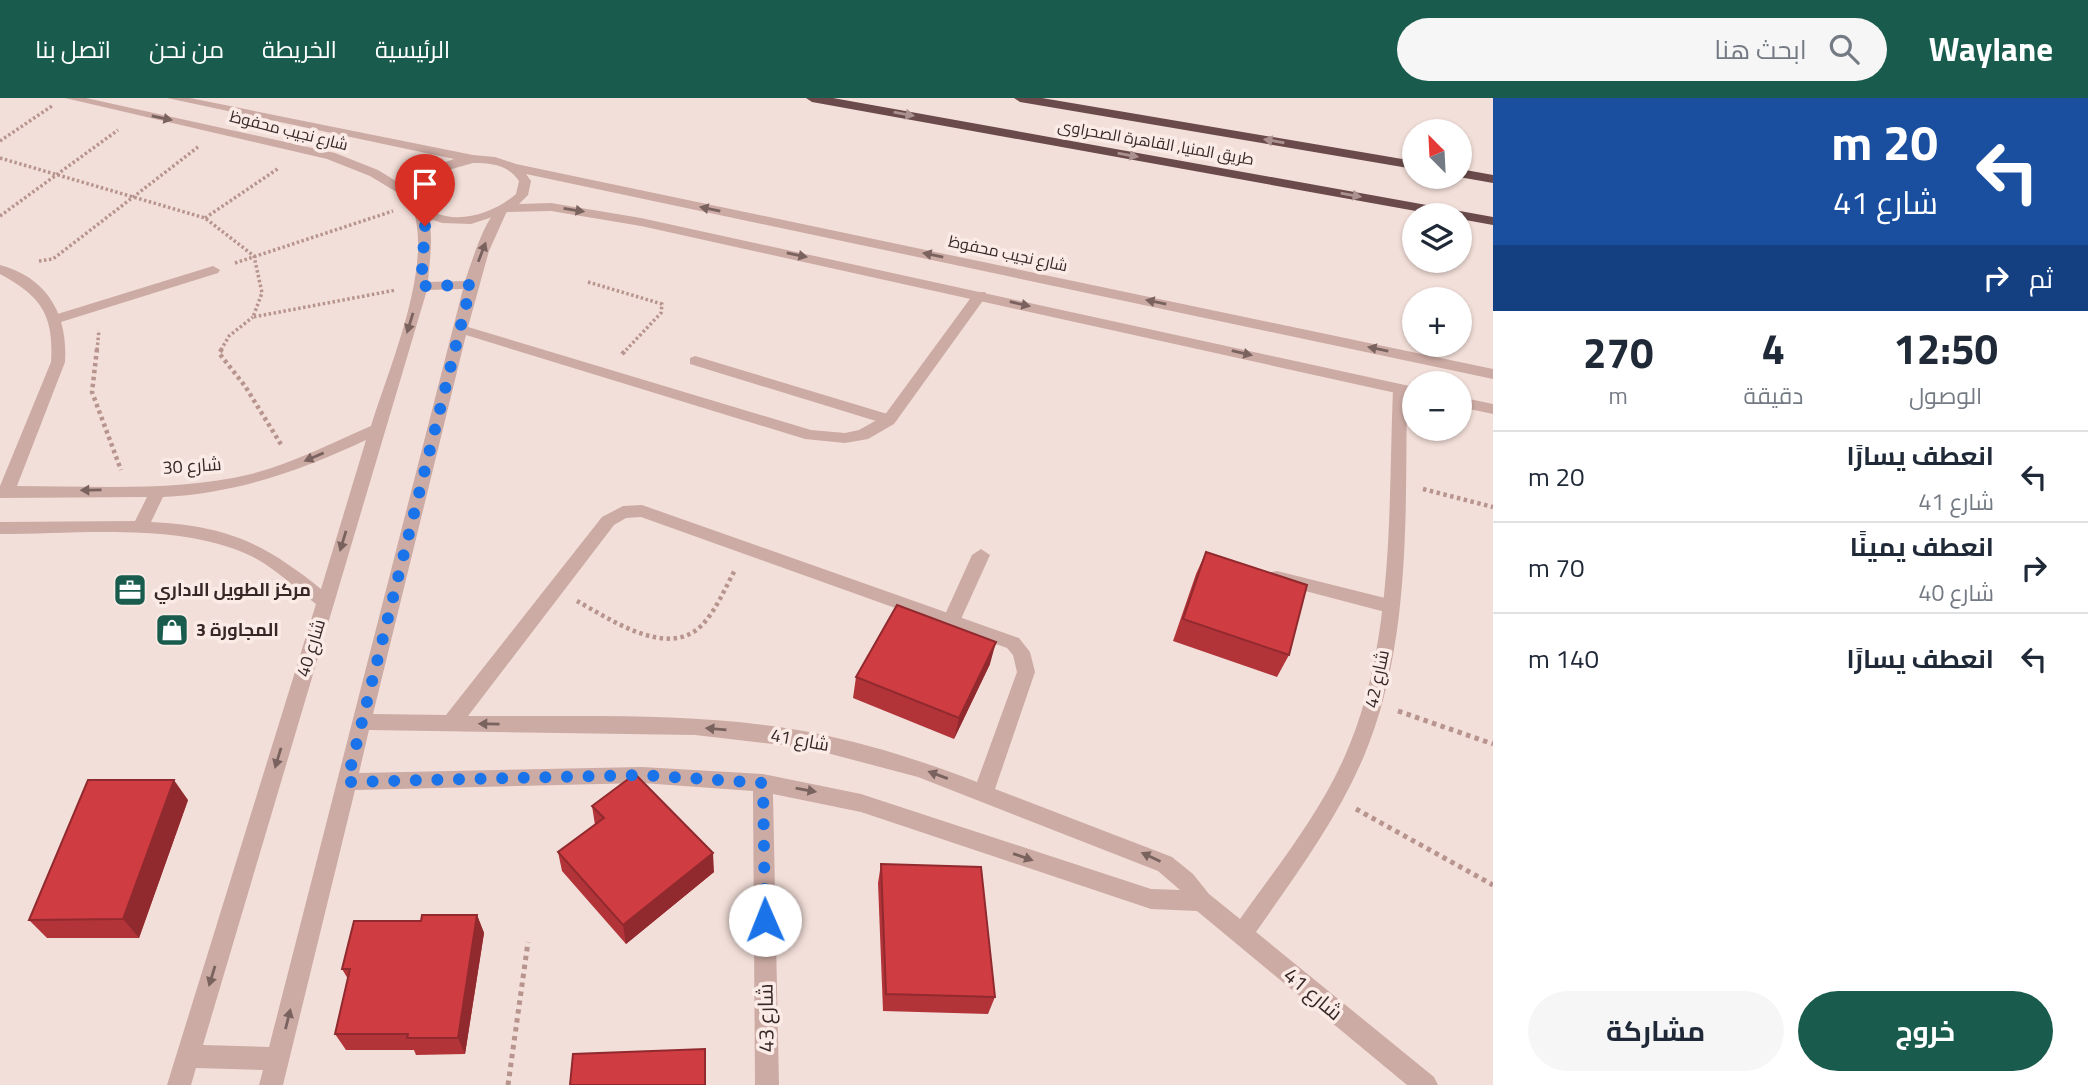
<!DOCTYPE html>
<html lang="ar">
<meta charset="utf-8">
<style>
:root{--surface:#fff;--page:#f6f6f7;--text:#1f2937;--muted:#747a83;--line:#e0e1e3;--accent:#195c4d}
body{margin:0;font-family:"Titillium Web",Cairo,sans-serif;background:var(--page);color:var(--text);direction:rtl;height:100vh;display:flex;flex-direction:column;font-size:26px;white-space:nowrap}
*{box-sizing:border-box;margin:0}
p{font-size:23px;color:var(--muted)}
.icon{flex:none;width:38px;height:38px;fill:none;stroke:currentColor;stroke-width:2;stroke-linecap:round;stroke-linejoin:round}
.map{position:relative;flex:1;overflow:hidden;direction:ltr}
.panel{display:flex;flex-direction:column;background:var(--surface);width:595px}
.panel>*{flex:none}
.banner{background:#1a4fa0;color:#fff;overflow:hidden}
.needle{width:46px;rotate:336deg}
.controls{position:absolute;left:1402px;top:21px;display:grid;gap:14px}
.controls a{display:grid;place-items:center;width:70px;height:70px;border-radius:50%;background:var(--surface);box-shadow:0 2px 5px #0004;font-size:35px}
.pin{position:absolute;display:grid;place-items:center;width:60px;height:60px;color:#fff;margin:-72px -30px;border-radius:50% 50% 50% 0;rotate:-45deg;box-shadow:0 0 7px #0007}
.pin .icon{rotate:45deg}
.me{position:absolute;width:77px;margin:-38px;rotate:359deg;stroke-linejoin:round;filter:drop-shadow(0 0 5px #0008)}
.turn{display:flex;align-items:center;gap:24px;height:147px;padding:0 35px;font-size:32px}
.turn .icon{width:91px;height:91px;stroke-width:2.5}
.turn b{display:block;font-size:49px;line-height:60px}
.then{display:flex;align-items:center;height:66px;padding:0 35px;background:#0003;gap:14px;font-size:26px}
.eta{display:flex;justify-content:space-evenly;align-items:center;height:119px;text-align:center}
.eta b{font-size:42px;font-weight:700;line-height:49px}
.button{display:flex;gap:14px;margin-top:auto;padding:14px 35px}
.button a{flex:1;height:80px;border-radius:42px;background:var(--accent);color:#fff;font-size:28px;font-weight:700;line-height:80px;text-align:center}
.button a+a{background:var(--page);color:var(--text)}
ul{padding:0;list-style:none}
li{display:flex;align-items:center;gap:21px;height:91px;padding:0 35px;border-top:2px solid var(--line)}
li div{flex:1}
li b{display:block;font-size:26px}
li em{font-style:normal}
header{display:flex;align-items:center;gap:42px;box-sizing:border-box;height:98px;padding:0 35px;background:var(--accent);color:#fff}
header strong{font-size:33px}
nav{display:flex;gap:38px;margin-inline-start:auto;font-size:24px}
.search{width:490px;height:63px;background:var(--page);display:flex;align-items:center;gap:18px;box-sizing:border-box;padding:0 24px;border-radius:38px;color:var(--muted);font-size:26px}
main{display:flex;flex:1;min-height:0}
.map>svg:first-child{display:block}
</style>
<header>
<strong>Waylane</strong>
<div class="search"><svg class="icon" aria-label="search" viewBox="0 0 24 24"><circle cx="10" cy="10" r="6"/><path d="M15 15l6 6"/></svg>ابحث هنا</div>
<nav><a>الرئيسية</a><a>الخريطة</a><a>من نحن</a><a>اتصل بنا</a></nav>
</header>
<main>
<section class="panel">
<div class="banner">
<div class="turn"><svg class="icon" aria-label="left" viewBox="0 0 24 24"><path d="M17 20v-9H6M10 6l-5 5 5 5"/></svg><div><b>20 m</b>شارع 41</div></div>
<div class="then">ثم<svg class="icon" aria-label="right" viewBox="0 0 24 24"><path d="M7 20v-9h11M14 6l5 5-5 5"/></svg></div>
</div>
<div class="eta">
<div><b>12:50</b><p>الوصول</p></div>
<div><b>4</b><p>دقيقة</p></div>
<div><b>270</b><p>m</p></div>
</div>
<ul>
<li><svg class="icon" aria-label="left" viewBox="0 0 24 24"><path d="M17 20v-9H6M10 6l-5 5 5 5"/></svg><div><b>انعطف يسارًا</b><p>شارع 41</p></div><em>20 m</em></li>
<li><svg class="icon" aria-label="right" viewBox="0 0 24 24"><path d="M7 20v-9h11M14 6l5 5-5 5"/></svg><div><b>انعطف يمينًا</b><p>شارع 40</p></div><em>70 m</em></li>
<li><svg class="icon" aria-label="left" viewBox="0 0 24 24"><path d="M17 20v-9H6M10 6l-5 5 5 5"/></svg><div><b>انعطف يسارًا</b></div><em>140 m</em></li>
</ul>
<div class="button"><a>خروج</a><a>مشاركة</a></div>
</section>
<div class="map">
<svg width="1493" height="987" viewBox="0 0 1493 987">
<rect width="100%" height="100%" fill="#f3dfd9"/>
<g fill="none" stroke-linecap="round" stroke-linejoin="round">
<!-- path-far2 -->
<g stroke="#b8948e" stroke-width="3.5" stroke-dasharray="2.5 2.5" stroke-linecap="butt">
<path d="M0,43L52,8"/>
<path d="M0,60L205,120L254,158L262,195L253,219L396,192"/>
<path d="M0,118L118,32"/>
<path d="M205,120L279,70"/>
<path d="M39,163L53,161L198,49"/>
<path d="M235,165L393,113"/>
<path d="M588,184L662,206L661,215L626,252"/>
<path d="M97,252L99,232"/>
<path d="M221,252L229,238L253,219"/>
</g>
<!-- path-far1 -->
<g stroke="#b8948e" stroke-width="4.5" stroke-dasharray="3.5 3.5" stroke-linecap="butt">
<path d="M97,251L92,294L121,372"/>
<path d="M222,251L219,255L245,288L282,348"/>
<path d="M622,256L627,251"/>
<path d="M1423,391L1493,409"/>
<path d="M577,503C610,521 667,561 701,528C716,513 725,490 735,472"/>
</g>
<!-- path -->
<g stroke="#b8948e" stroke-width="5" stroke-dasharray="4.5 4.5" stroke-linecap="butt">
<path d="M1398,613L1493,646"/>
<path d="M1356,711L1493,787"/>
<path d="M508,987L528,844"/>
</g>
<!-- service -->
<g fill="#ccaba4" fill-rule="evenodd">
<path d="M213,168L220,172L218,175L61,224H51L49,221L51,218Z"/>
<path d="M695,258L894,318L897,322L889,327L690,266V260Z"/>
<path d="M981,451L990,457L961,521L958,526H946L943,521L972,457Z"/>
<path d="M1277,473L1389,501L1395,503L1398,508L1395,513L1389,515L1271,484L1268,479L1271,474Z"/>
</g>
<!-- minor -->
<path fill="#ccaba4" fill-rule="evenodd" d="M419,107C438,115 429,166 428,184L465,183C471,166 486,116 501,109L507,113L489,153L468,229L811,332L845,335L859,332L884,318L975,194H985L987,197L894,326L868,341L845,345L805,341L466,237L373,616L446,617L602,419L623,408L642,407L1019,540L1030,554L1035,574L995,691L1172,759L1193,776L1209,796L1240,821C1277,769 1318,718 1344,660C1395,547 1388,412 1393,291L1400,286L1405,288L1407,291C1405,412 1412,544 1364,658C1337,722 1295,778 1256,834L1434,979L1438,987H1407L1197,813L1151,811L861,714L773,696L779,987H755L753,693L642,685L355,692L283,987H259L263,972L196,970L191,987H167L316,506C295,490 275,470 251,458C182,424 76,436 0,436V424L135,423L147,399L0,400V388L51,264C54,217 41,198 0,176V167C48,180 68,217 65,264L17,388C94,388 178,394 251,376C293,365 332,345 371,328C389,270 433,169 413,111ZM463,191L269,949L203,947L427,192ZM366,342L321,491C263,444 226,428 151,424L163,399C237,395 300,373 366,342ZM641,419L1007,550L1013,557L1017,574L977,684C923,663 866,645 809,634C698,613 580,619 468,618L614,427L626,420ZM369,632L695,637L808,650L918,679L1158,773L1180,792L1151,791L861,696L763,676L642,669L359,675Z"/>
<!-- tertiary -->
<g fill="#ccaba4" fill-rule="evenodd">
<path d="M65,0H86L335,55L378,72L404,88L422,72L454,61L167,0H190L473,57L495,59L516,66L1493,271V281L526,76L531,83L528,97L519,106L551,105L641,120L1414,289V299L641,128L551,113L508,114L471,126L442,125L424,119L413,112L403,98L370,78L327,61ZM473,65C492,65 508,67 519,83L516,96C489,120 440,132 416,99V90L431,77Z"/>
<path d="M1460,299L1493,306V316L1460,309Z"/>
</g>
<!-- trunk -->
<g fill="#6a4a4a" fill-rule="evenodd">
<path d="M806,0H833L1493,119V127L1460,121V117H1438L812,4Z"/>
<path d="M1014,0H1042L1414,63V71L1020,4Z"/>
<path d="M1460,71L1493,77V85L1459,79Z"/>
</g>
</g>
<!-- wall -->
<g fill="#b23439">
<path d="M1206,454L1289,557L1277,579L1173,543L1196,476Z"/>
<path d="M990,566L954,641L853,600L856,579Z"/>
<path d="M188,702L139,840H47L29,822Z"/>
<path d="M592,708L714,774L626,846L562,773L558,754L595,727Z"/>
<path d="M881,766L995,899L988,916L883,913L878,785Z"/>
<path d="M477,817L484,835L465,956L416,957L414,952H346L335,936L348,881L342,871L421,823Z"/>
</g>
<!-- shaded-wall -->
<g fill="#912a2e">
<path d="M996,544L990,566L954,641L959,620Z"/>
<path d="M174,682L188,702L139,840L123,821Z"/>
<path d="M713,755L714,774L626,846L623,827Z"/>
<path d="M477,817L484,835L465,956L458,940Z"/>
<path d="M705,951L706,968V987H705Z"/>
</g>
<!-- building -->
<g fill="#cf3c42" stroke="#912a2e" stroke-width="2">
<path d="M1206,454L1307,487L1289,557L1183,521Z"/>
<path d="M897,507L996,544L959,620L856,579Z"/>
<path d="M635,676L713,755L623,827L558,754L604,720L592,708Z"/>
<path d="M88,682H174L123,821L29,822Z"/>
<path d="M881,766L981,769L995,899L886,896Z"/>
<path d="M422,817H477L458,940H407L408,936H335L350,871H342L354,823H421Z"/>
<path d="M705,951V987H570L573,956Z"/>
</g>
<!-- one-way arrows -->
<defs><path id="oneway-solid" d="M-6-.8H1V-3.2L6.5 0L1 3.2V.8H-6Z" transform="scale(1.75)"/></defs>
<g fill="#ab9290">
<use href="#oneway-solid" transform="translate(904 16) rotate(10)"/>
<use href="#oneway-solid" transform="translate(1274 43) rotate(-170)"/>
<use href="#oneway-solid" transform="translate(1128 57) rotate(10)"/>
<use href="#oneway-solid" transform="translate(1351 97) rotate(10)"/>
</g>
<g fill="#7a625f">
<use href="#oneway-solid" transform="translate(162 20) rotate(12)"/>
<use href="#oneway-solid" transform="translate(710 111) rotate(-168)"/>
<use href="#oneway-solid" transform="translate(574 112) rotate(9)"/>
<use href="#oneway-solid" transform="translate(482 154) rotate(-69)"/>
<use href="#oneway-solid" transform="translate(797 157) rotate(12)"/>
<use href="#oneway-solid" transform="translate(933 157) rotate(-168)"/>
<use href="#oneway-solid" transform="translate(1156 204) rotate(-168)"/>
<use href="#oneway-solid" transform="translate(1020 206) rotate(13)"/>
<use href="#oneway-solid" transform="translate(410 225) rotate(107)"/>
<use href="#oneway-solid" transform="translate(1378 251) rotate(-168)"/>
<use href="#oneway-solid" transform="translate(1242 255) rotate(13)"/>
<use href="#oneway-solid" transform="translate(314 359) rotate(157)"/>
<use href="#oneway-solid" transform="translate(91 392) rotate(179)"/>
<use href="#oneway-solid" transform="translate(343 443) rotate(107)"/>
<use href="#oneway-solid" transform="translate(489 626) rotate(-179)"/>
<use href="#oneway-solid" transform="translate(716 631) rotate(-175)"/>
<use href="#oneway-solid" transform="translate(278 660) rotate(107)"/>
<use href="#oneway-solid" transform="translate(938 677) rotate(-160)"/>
<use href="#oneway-solid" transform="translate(806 692) rotate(10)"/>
<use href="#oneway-solid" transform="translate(1023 759) rotate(19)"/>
<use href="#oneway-solid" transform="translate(1151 759) rotate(-155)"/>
<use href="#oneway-solid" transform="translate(212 878) rotate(107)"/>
<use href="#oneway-solid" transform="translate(288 921) rotate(-76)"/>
</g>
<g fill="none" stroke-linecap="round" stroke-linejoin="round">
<!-- route -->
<path stroke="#1a73e8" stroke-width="12" stroke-dasharray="0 21.6" d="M425,128L421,188L471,187L347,684L642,677L763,685L765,822"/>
</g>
<!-- icons -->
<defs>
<symbol id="office-square" viewBox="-11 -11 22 22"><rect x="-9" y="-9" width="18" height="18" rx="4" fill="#195c4d" stroke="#fbebe6"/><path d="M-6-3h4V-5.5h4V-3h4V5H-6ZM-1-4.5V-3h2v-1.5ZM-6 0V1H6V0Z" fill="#fff"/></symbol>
<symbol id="shop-square" viewBox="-11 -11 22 22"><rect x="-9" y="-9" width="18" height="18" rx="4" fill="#195c4d" stroke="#fbebe6"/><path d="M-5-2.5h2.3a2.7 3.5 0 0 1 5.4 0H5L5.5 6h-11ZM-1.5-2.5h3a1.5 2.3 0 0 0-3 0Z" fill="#fff"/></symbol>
</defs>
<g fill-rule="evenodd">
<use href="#office-square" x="111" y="473" width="38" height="38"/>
<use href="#shop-square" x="153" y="513" width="38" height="38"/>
</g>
<g text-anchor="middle" stroke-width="7" stroke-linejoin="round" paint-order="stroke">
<!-- far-street labels -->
<g font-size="16" fill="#372726" stroke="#fbebe6">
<text transform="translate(289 32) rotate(14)" y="6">شارع نجيب محفوظ</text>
<text transform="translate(1156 44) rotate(10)" y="6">طريق المنيا, القاهرة الصحراوى</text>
<text transform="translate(1008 155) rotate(12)" y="6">شارع نجيب محفوظ</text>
</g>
<!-- street labels -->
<g font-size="18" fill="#372726" stroke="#fbebe6">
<text transform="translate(192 368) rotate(-4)" y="6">شارع 30</text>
<text transform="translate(311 550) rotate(-73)" y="6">شارع 40</text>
<text transform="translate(1377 581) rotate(-78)" y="6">شارع 42</text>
<text transform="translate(800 642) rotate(10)" y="6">شارع 41</text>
</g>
<!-- poi labels -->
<g font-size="18" font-weight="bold" fill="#372726" stroke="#fbebe6" text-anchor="start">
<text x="154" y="498">مركز الطويل الاداري</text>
<text x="196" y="538">المجاورة 3</text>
</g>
<!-- near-street labels -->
<g font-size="21" fill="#372726" stroke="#fbebe6">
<text transform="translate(1313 896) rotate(40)" y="7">شارع 41</text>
<text transform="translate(766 920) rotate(-91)" y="7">شارع 43</text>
</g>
</g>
</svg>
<div class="controls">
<a><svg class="needle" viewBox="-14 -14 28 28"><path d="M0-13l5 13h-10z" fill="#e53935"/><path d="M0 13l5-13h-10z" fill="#747a83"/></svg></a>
<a><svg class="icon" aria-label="layers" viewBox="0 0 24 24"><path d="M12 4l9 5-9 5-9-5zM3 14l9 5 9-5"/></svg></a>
<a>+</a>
<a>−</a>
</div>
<div class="pin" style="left:425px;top:128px;background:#d93025"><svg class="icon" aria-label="arrive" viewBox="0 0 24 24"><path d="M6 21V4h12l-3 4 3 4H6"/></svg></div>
<svg class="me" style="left:765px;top:822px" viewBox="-20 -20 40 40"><circle r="19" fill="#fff"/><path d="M0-13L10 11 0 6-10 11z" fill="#1a73e8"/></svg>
</div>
</main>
